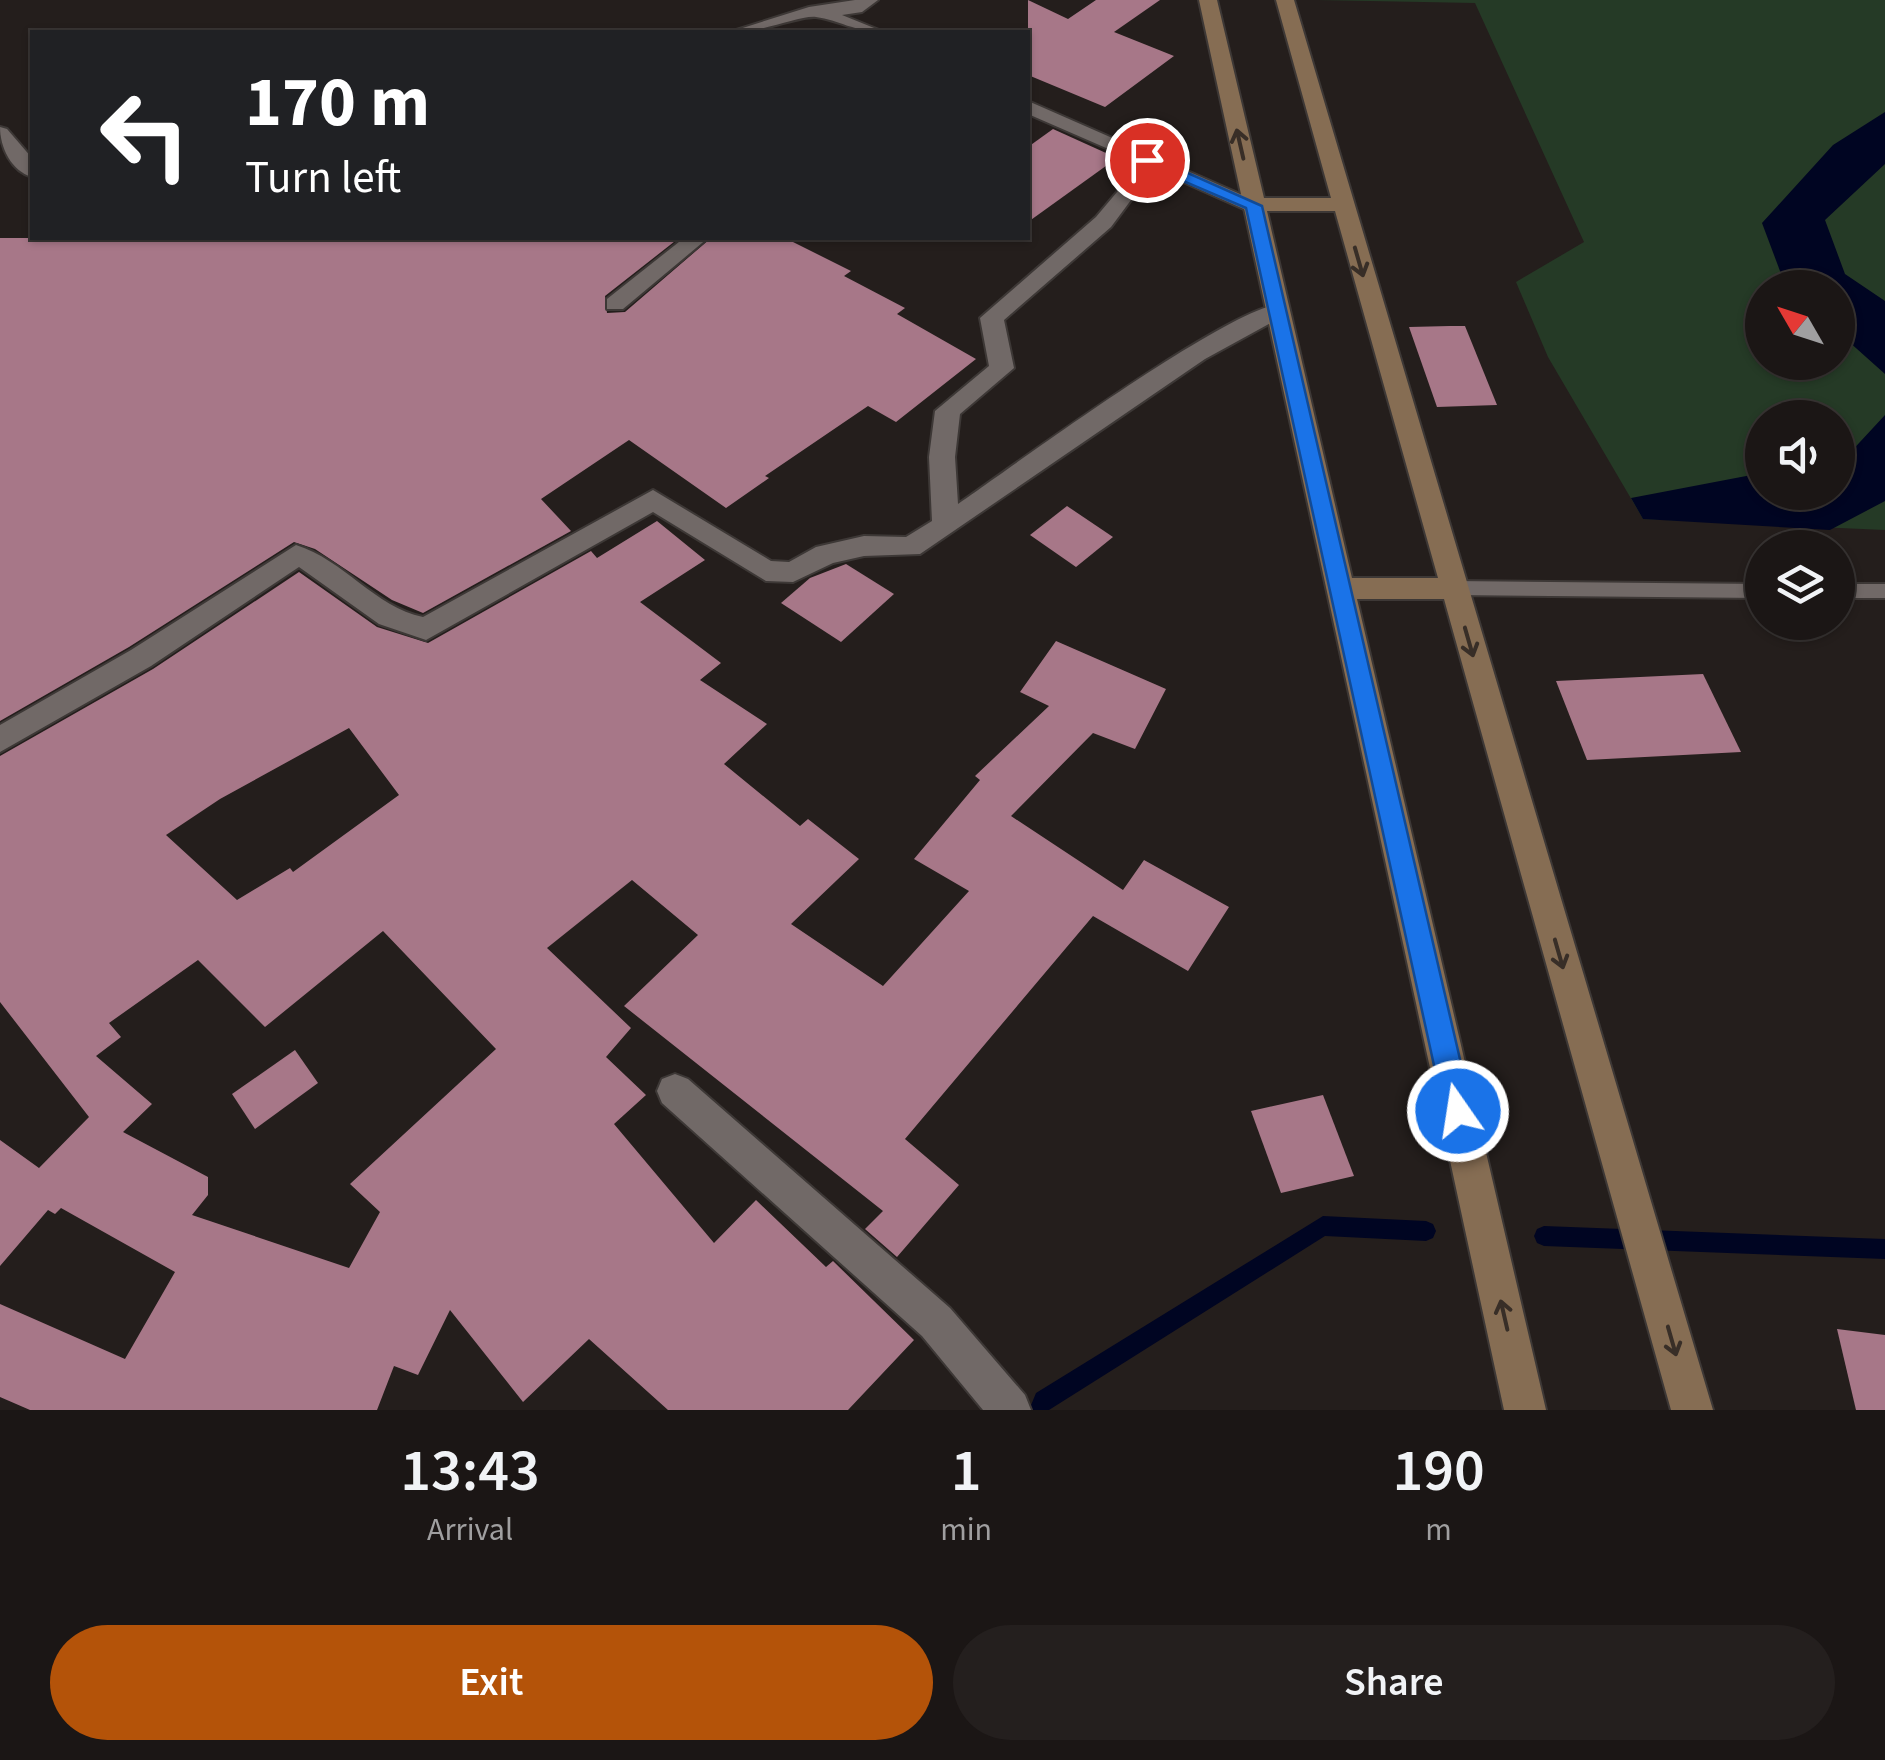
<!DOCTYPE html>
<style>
:root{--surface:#1b1615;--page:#241f1e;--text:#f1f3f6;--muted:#a09fa0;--line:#393534;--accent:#b45309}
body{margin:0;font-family:"Source Sans 3",sans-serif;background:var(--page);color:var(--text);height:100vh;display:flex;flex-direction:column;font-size:38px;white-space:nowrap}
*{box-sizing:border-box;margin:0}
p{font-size:32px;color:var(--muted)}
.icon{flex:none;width:55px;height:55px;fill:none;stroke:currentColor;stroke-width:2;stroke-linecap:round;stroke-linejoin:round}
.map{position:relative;height:1410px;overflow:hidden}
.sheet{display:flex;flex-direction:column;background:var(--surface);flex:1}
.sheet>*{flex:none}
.guide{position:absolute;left:30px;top:30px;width:1000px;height:210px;border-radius:0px;box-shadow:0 2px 8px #0004,0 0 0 2px var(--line);background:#202124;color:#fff;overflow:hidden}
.needle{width:65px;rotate:309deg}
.fabs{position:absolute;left:1745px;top:270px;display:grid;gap:20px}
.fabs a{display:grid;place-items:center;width:110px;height:110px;border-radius:50%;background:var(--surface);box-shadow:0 2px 8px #0004,0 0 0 2px var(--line);font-size:50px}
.pin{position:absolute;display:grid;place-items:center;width:85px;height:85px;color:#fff;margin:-42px;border:5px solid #fff;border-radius:50%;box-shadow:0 2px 10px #0007}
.me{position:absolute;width:110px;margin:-55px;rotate:347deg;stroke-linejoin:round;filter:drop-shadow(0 0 8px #0008)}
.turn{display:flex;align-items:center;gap:35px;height:210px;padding:0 50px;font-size:45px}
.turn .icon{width:130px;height:130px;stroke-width:2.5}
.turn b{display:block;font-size:70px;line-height:85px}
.eta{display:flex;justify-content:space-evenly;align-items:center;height:170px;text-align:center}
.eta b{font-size:60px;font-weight:600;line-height:70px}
.cta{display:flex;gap:20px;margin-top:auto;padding:20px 50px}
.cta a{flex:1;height:115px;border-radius:60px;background:var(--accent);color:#fff;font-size:40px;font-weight:600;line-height:115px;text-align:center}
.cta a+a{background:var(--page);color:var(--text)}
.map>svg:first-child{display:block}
</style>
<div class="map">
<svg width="1885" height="1410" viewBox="0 0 1885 1410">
<rect width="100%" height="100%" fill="#241e1c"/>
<!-- green -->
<path fill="#253a26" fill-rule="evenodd" d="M1317,0H1885V530L1643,519L1548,357L1516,282L1584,242L1475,3ZM1762,288H1838V362H1762ZM1762,418H1838V492H1762Z"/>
<!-- water -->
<g fill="#000522">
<path d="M1885,112V164L1825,220L1845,274L1885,301V374L1838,332V288L1786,287L1762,223L1833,145Z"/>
<path d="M1885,415V501L1830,530L1643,519L1631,498L1762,473V492H1838V458L1847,456Z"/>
</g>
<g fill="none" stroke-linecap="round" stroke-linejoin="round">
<!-- stream -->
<g fill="#000522" fill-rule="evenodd">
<path d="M1323,1216L1426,1221L1433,1224L1436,1231L1433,1238L1426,1241L1325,1236L1049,1410H1029L1036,1393Z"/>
<path d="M1544,1226L1885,1239V1259L1544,1246L1537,1243L1534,1236L1537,1229Z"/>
</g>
</g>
<!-- building -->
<g fill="#a77788" fill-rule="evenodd">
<path d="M1028,0L1068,19L1096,0H1160L1114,32L1174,56L1105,107L1028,75Z"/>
<path d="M1053,129L1117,158L1028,222V147Z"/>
<path d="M0,238H679L605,296L607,313L625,312L711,238H785L851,271L844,276L905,308L897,314L976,359L896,422L868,406L765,476L769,478L726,508L629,440L541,499L571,531L423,613L392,600L315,549L294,542L129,647L0,721Z"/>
<path d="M1450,326H1465L1497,405L1437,407L1409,327Z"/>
<path d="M1067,506L1113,537L1076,567L1030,535Z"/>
<path d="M657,521L705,560L640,602L721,663L700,680L767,724L724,764L800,826L808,819L859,859L791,924L883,986L969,891L914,859L980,780L975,776L1049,706L1020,692L1056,641L1166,689L1135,749L1093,733L1011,816L1123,890L1144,860L1229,907L1188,971L1093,916L905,1139L959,1185L897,1257L865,1229L883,1211L624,1006L698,935L632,880L547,948L631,1028L606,1057L646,1095L614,1124L714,1243L756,1200L826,1267L833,1261L914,1340L848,1410H668L589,1339L523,1402L450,1310L418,1375L394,1366L377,1410H30L0,1397V1304L125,1359L175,1272L61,1208L55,1214L48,1210L0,1266V1140L39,1168L89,1117L0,1002V756L153,669L299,572L377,627L428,643L591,551L597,558ZM349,728L399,795L293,872L290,868L237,900L166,835L220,799ZM383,931L496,1049L350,1184L380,1212L349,1268L192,1215L208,1195V1177L123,1132L152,1104L96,1056L121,1037L109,1023L198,960L265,1027Z"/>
<path d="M846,564L894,594L841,642L781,603L810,578Z"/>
<path d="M1703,674L1741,752L1587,760L1556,681Z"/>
<path d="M295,1050L318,1083L255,1129L232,1094Z"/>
<path d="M1323,1095L1354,1176L1281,1193L1251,1111Z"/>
<path d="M1837,1329L1885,1335V1410H1856Z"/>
</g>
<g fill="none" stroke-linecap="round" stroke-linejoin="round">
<defs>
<g id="lane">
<path d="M1453,581L1762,584V598L1453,595L1444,588Z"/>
<rect x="1838" y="584" width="47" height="14"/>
</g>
<g id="street">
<path d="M855,0H878L862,12L842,15L884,32C854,32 839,20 816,17C799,15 760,34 730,32L809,7Z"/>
<path d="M1028,101L1265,205L1262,210H1246L1154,169L1111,227L1004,320L1014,368L960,414L955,457L958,504C1005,472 1246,294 1285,305V315L1205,359L920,554L864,556L833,563L793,582L766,581L653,512L426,640L379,624L299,567L151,666L0,752V725L131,650L296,545C344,560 375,607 423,617L653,490L771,561L789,562L816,547L864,536L906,537L932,521L929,457L935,411L989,366L980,318L1096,217L1128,179L1136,161L1028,114Z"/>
<path d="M0,127L7,129L32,158V177C11,171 0,147 0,127Z"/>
<path d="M684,238H708L623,309H607V299Z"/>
<path d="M675,1074L688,1079L950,1308L1025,1395L1031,1410H983L922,1336L662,1103L657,1091L662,1079Z"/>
</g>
<path id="secondary" d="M1199,0H1217L1264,198H1331L1276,0H1294L1713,1410H1671L1444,599H1357L1546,1410H1504ZM1267,211H1335L1438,578H1352Z"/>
</defs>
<!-- lane casing -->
<use href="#lane" stroke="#3d3836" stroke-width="4"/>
<!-- street casing -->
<use href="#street" stroke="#3d3836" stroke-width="4"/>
<!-- secondary casing -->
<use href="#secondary" stroke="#3d3836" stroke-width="4"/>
<!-- lane -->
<use href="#lane" fill="#716967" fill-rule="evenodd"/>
<!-- street -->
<use href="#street" fill="#716967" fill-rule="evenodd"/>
<!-- secondary -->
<use href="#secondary" fill="#866d53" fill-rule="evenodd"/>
</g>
<!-- one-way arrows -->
<defs><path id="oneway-shaft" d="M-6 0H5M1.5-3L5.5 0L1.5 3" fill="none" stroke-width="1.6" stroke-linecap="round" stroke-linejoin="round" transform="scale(2.5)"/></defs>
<g stroke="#382e27">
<use href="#oneway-shaft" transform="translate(1240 144) rotate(-103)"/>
<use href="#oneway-shaft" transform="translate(1359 262) rotate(74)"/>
<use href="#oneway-shaft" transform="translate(1469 642) rotate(74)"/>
<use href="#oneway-shaft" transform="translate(1559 954) rotate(74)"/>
<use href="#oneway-shaft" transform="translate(1504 1315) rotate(-103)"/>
<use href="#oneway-shaft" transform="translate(1672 1341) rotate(74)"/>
</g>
<!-- route -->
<path fill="#1a73e8" stroke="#114b97" stroke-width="2.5" d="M1141,157H1152L1262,206L1472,1111L1468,1121L1458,1125L1448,1121L1444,1111L1246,208L1141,163Z"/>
</svg>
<div class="fabs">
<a><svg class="needle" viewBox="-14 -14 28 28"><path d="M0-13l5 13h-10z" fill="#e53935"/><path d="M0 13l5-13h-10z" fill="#a09fa0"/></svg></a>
<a><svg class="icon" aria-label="sound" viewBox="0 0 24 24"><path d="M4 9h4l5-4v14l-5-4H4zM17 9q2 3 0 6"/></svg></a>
<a><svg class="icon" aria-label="layers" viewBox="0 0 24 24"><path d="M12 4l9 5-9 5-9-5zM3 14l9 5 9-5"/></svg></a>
</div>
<div class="pin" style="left:1147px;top:160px;background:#d93025"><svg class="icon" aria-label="arrive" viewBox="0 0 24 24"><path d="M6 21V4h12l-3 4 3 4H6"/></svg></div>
<svg class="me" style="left:1458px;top:1111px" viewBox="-20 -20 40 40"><circle r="17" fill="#1a73e8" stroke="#fff" stroke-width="3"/><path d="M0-11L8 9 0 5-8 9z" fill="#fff"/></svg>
<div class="guide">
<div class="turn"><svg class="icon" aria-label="left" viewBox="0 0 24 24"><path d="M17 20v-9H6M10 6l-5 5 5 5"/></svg><div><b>170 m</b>Turn left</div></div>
</div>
</div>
<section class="sheet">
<div class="eta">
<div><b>13:43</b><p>Arrival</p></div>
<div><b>1</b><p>min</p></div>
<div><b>190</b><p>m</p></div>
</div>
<div class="cta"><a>Exit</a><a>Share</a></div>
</section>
